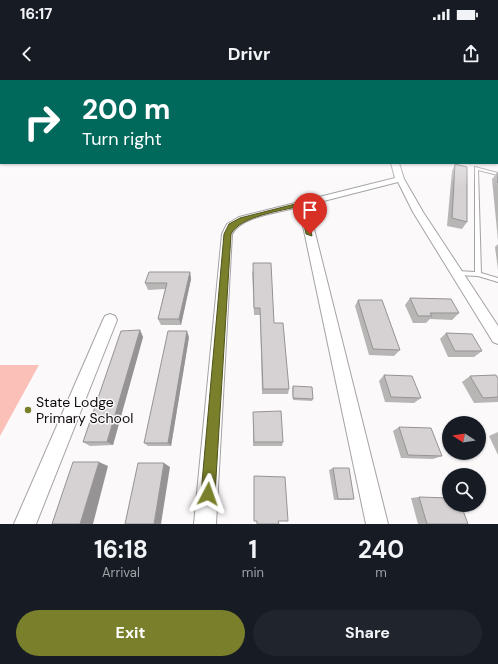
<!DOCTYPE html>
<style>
:root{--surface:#171b24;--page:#20242c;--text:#f1f3f6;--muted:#9ea1a6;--accent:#797f2a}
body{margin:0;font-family:"DM Sans",sans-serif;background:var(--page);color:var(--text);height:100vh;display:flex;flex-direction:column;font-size:15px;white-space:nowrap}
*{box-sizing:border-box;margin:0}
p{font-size:13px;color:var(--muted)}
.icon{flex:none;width:22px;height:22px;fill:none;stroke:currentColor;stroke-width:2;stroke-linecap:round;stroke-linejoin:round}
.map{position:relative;height:444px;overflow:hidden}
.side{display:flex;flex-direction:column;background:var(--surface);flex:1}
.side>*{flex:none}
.guide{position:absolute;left:0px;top:0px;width:498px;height:84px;box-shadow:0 1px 3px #0004;background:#00695c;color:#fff;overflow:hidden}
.needle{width:26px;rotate:282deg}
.controls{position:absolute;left:442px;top:336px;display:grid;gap:8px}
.controls a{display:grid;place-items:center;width:44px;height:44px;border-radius:50%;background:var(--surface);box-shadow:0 1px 3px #0004;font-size:20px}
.pin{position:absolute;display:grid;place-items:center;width:34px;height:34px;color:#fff;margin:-41px -17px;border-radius:50% 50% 50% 0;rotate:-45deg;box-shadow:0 0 4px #0007}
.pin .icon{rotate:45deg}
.me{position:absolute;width:44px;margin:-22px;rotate:4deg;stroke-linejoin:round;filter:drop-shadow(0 0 3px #0008)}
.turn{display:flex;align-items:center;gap:14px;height:84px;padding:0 16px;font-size:18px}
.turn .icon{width:52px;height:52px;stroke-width:2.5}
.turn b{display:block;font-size:28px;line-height:34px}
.eta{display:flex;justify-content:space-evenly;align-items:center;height:68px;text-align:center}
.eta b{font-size:24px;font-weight:700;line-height:28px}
.cta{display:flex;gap:8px;margin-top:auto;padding:8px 16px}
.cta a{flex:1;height:46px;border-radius:24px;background:var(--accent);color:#fff;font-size:16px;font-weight:700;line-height:46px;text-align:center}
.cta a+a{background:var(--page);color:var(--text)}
.status{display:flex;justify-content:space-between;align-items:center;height:28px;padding:0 20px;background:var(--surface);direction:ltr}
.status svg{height:11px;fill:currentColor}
header{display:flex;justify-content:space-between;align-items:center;height:52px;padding:0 16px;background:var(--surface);font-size:18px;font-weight:700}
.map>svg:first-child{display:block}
</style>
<div class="status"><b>16:17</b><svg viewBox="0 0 49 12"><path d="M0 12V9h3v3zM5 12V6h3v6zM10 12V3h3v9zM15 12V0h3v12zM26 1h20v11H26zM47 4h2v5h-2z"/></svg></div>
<header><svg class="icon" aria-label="back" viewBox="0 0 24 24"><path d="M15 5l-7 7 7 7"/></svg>Drivr<svg class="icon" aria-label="share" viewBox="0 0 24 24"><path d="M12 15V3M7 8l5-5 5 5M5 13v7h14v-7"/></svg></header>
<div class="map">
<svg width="498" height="444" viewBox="0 0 498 444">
<rect width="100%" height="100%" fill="#fcf9fb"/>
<!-- green -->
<path fill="#fbc1b9" d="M0,285H39L0,356Z"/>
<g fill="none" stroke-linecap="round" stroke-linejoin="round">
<defs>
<path id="lane" d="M475,87L498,93V95L478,90L481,193L498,198V202L478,196L457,195L454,193L457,191L475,192Z"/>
<g id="street">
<rect x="497" y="61" width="1" height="4"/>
<path d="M391,83H399L404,99L423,132L498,246V264L493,262L413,132L398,102L308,125L388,444H366L299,127C281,132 241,136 232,154L216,444H194L222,154L227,144L239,137L395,98Z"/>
<path d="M110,234L115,236L117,240L36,444H14L103,240L105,236Z"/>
</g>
<rect id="secondary" x="497" y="76" width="1" height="6"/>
</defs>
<!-- lane casing -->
<use href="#lane" stroke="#a5a2a4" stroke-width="2"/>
<!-- street casing -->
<use href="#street" stroke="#a5a2a4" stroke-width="2"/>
<!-- secondary casing -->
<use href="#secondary" stroke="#a5a2a4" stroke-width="2"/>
<!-- lane -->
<use href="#lane" fill="#fff" fill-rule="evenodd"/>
<!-- street -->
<use href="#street" fill="#fff" fill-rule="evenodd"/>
<!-- secondary -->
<use href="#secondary" fill="#fff" fill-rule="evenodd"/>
</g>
<!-- wall -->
<g fill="#b8b5b5">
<path d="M455,84L467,142L462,149L447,146L452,91Z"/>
<path d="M497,93H498V161L492,99Z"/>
<path d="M498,164V190L495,167Z"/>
<path d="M252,190L274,243L289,309L288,314H262L260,235H254Z"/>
<path d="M190,192L191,199L181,245H161L158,239L165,209L148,210L145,203Z"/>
<path d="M410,218L459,233L452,240L430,239L426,243H413L405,225Z"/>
<path d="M358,220L400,270L394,276L369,275L355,226Z"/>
<path d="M140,250L143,257L113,365L90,366L83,362Z"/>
<path d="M446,253L482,271L474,277H448L440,259Z"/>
<path d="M189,257L171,366H148L144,363Z"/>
<path d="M384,295L421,318L414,323L385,322L379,301Z"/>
<path d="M470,296L498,299V322L474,323L462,302Z"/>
<path d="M293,306L313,319L312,321L293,320L292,309Z"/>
<path d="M253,336L283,362L282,366H253Z"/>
<path d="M399,347L442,376L433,379L401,378L393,351Z"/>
<path d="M498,352V375L489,356Z"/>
<path d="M333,388L354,419L349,420H334L329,390Z"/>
<path d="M419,417L468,444H418L411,418Z"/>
</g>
<!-- shaded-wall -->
<g fill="#969394">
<path d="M190,192L191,199L181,245L179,239Z"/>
<path d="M140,250L143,257L113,365L107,362Z"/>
<path d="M187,251L189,257L171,366L168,363Z"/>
<path d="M99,382L108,386L93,444H80Z"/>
<path d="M164,383L170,387L161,444H154Z"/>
</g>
<!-- building -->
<g fill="#d6d2d3" stroke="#969394">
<path d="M455,84L467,87V142L452,138Z"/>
<path d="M497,93H498V103Z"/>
<path d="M253,183H271L274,243H283L289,309H263L260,228H254Z"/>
<path d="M149,192H190L179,239H158L167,203H145Z"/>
<path d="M410,218L451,219L459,233H430L432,236H418Z"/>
<path d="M358,220H382L400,270L373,269Z"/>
<path d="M140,250L107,362H83L121,251Z"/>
<path d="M168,251H187L168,363H144Z"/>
<path d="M446,253L472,254L482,271H455Z"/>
<path d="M384,295L412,296L421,318L391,317Z"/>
<path d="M496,295L498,299V317L483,318L470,296Z"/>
<path d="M293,306L312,307L313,319L293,318Z"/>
<path d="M281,331L283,362H254L253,332Z"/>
<path d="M399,347L431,348L442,376L408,375Z"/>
<path d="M73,382H99L80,444H52Z"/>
<path d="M138,383H164L154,444H125Z"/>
<path d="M333,388H349L354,419H338Z"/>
<path d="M254,396L285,397L288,441H278L279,444H257V441H254Z"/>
<path d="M419,417L449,418V425H461L468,444H427Z"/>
</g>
<!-- sky -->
<linearGradient id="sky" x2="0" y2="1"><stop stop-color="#9dc1ed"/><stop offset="0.42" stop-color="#fefcfd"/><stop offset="1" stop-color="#fefcfd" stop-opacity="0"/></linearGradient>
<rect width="498" height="107" fill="url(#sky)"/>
<!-- route -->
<path fill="#797f2a" stroke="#4f531b" d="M303,122L306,124L312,156L306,154L300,126C281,131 240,136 231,154L215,414L213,419L208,421L203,419L201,414L224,154L229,144L240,138Z"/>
<!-- markers -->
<circle fill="#797f2a" stroke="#fcf9fb" stroke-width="1.5" cx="28" cy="330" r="4"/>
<g text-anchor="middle" stroke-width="3" stroke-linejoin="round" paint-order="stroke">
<!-- near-poi labels -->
<g font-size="14" fill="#0c0b0c" stroke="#fcf9fb" text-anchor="start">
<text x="36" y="327">State Lodge<tspan x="36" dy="16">Primary School</tspan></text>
</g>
</g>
</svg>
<div class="controls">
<a><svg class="needle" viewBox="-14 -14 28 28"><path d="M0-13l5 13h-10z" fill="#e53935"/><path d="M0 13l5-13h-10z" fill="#9ea1a6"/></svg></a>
<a><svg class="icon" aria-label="search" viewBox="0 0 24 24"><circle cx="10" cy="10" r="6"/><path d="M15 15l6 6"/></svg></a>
</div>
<div class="pin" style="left:310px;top:154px;background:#d93025"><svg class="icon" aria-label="arrive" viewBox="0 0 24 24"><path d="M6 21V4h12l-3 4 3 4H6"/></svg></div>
<svg class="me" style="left:208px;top:414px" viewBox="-20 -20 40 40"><path d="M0-17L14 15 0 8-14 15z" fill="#797f2a" stroke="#fff" stroke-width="4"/></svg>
<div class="guide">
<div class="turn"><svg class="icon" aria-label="right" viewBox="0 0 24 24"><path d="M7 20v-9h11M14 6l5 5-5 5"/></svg><div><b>200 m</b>Turn right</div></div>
</div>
</div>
<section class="side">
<div class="eta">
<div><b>16:18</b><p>Arrival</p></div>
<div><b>1</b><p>min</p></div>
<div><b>240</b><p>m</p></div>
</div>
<div class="cta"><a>Exit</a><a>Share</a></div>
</section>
